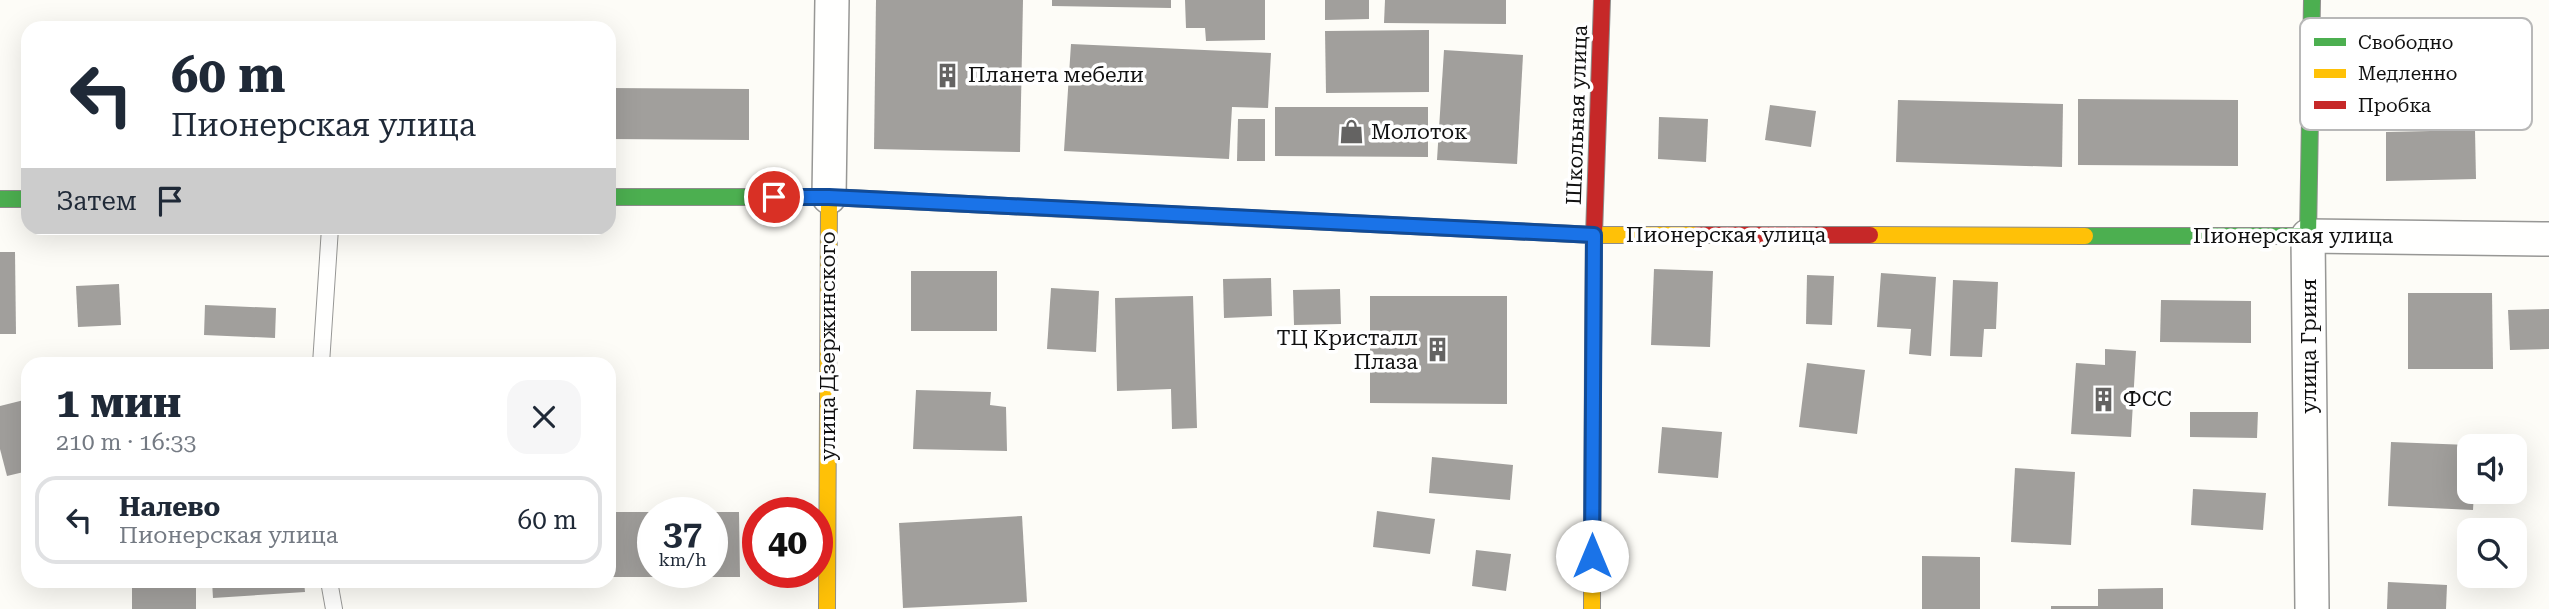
<!DOCTYPE html>
<html lang="ru">
<meta charset="utf-8">
<style>
:root{--surface:#fff;--page:#f6f6f7;--text:#1f2937;--muted:#747a83;--line:#e0e1e3}
body{margin:0;font-family:"Roboto Serif",serif;background:var(--page);color:var(--text);height:100vh;display:flex;flex-direction:column;font-size:26px;white-space:nowrap}
*{box-sizing:border-box;margin:0}
p{font-size:23px;color:var(--muted)}
.icon{flex:none;width:38px;height:38px;fill:none;stroke:currentColor;stroke-width:2;stroke-linecap:round;stroke-linejoin:round}
.map{position:relative;flex:1;overflow:hidden}
.panel{position:absolute;left:21px;top:357px;width:595px;height:231px;display:flex;flex-direction:column;background:var(--surface);border-radius:21px;box-shadow:0 7px 28px #0002}
.panel>*{flex:none}
.banner{position:absolute;left:21px;top:21px;width:595px;height:214px;border-radius:21px;box-shadow:0 7px 28px #0002;background:#fff;color:var(--text);overflow:hidden}
.fabs{position:absolute;left:2457px;top:434px;display:grid;gap:14px}
.fabs a{display:grid;place-items:center;width:70px;height:70px;border-radius:14px;background:var(--surface);box-shadow:0 7px 28px #0002;font-size:35px}
.speed{position:absolute;left:637px;top:497px;display:flex;gap:14px;font-size:35px;font-weight:700;text-align:center}
.speed>*{display:grid;place-content:center;width:91px;height:91px;border-radius:50%;background:var(--surface);box-shadow:0 7px 28px #0002;line-height:1}
.speed small{font-size:18px;font-weight:400}
.speed .limit{border:10px solid #d22;background:#fff;color:#111}
.pin{position:absolute;display:grid;place-items:center;width:60px;height:60px;color:#fff;margin:-30px;border:4px solid #fff;border-radius:50%;box-shadow:0 2px 7px #0007}
.me{position:absolute;width:77px;margin:-38px;rotate:0deg;stroke-linejoin:round;filter:drop-shadow(0 0 5px #0008)}
.turn{display:flex;align-items:center;gap:24px;height:147px;padding:0 35px;font-size:32px}
.turn .icon{width:91px;height:91px;stroke-width:2.5}
.turn b{display:block;font-size:49px;line-height:60px}
.then{display:flex;align-items:center;height:66px;padding:0 35px;background:#0003;gap:14px;font-size:26px}
.round{display:grid;place-items:center;flex:none;width:74px;height:74px;border-radius:21px;background:var(--page)}
.headline{display:flex;align-items:center;justify-content:space-between;height:119px;padding:0 35px}
h1{font-size:42px;font-weight:700;line-height:52px}
ul{padding:0;list-style:none}
li{display:flex;align-items:center;gap:21px;height:88px;margin:0 14px 10px;padding:0 21px;border:4px solid var(--line);border-radius:21px}
li div{flex:1}
li b{display:block;font-size:26px}
li em{font-style:normal}
.map>svg:first-child{display:block}
</style>
<div class="map">
<svg width="2549" height="609" viewBox="0 0 2549 609">
<rect width="100%" height="100%" fill="#fdfcf7"/>
<!-- building -->
<g fill="#a19f9c">
<path d="M876,0H1023L1020,152L874,149Z"/>
<path d="M1052,0H1171V8L1052,6Z"/>
<path d="M1185,0H1265V40L1206,41L1205,28H1186Z"/>
<path d="M1325,0H1369V19L1325,20Z"/>
<path d="M1385,0H1506V24L1384,23Z"/>
<path d="M1429,30V92L1326,93L1325,31Z"/>
<path d="M1071,44L1271,53L1268,108L1232,107L1229,159L1064,151Z"/>
<path d="M1444,50L1523,55L1517,164L1437,160Z"/>
<path d="M609,88L749,89V140L609,139Z"/>
<path d="M2078,99L2238,100V166L2078,165Z"/>
<path d="M1898,100L2063,104L2062,167L1896,162Z"/>
<path d="M1770,105L1816,111L1811,147L1765,140Z"/>
<path d="M1275,107H1428V157L1275,156Z"/>
<path d="M1659,117L1708,119L1706,162L1658,159Z"/>
<path d="M1238,119H1265V161H1237Z"/>
<path d="M2475,130L2476,179L2386,181V132Z"/>
<path d="M0,252H15L16,334H0Z"/>
<path d="M1654,269L1713,271L1710,347L1651,345Z"/>
<rect x="911" y="271" width="86" height="60"/>
<path d="M1881,273L1936,277L1931,356L1909,354L1911,329L1877,327Z"/>
<path d="M1807,275L1834,276L1832,325L1806,324Z"/>
<path d="M1271,278L1272,316L1224,318L1223,279Z"/>
<path d="M1953,280L1998,282L1996,329H1984L1982,357L1950,356Z"/>
<path d="M119,284L121,325L78,327L76,286Z"/>
<path d="M1051,288L1099,291L1096,352L1047,349Z"/>
<path d="M1340,289L1341,324L1294,325L1293,290Z"/>
<path d="M2408,293H2492L2493,369H2408Z"/>
<path d="M1193,296L1197,428L1172,429L1171,389L1117,391L1115,298Z"/>
<path d="M1370,296H1507V404L1370,403Z"/>
<path d="M2161,300L2251,301V343L2160,342Z"/>
<path d="M205,305L276,308L275,338L204,335Z"/>
<path d="M2549,309V349L2510,350L2508,310Z"/>
<path d="M2105,349L2136,351L2131,437L2071,434L2076,363L2105,365Z"/>
<path d="M1807,363L1865,370L1857,434L1799,427Z"/>
<path d="M916,390L991,392L990,405L1006,407L1007,451L913,449Z"/>
<path d="M28,399V471L7,476L0,449V406Z"/>
<path d="M2190,412H2258L2257,438L2190,437Z"/>
<path d="M1662,427L1722,432L1718,478L1658,473Z"/>
<path d="M2391,442L2469,445V492H2474L2473,510L2388,506Z"/>
<path d="M1432,457L1513,465L1510,500L1429,493Z"/>
<path d="M2015,468L2075,472L2071,545L2011,542Z"/>
<path d="M2193,489L2266,493L2263,530L2191,525Z"/>
<path d="M1377,511L1435,519L1430,554L1373,547Z"/>
<path d="M609,512H653V572H712V512H739L740,577H609Z"/>
<path d="M1022,516L1027,602L903,608L899,523Z"/>
<path d="M1476,550L1511,554L1506,591L1472,586Z"/>
<path d="M1922,556L1980,557V609H1922Z"/>
<path d="M212,581H304L305,592L213,598Z"/>
<path d="M196,582V609H132V583Z"/>
<path d="M2388,582L2447,585L2446,609H2387Z"/>
<path d="M2163,588V609H2051V606H2098V589Z"/>
</g>
<g fill="none" stroke-linecap="round" stroke-linejoin="round">
<defs>
<g id="lane">
<path d="M321,364L330,228"/>
<path d="M329,581L334,609"/>
</g>
<g id="street">
<path d="M829,197L832,0"/>
<path d="M2312,609L2308,236L2549,239"/>
</g>
<g id="fast">
<path d="M609,197H829L1227,217"/>
<path d="M0,199H28"/>
<path d="M2085,236H2308L2312,0"/>
</g>
<g id="slow">
<path d="M1227,217L1594,235H1698"/>
<path d="M1870,235L2085,236"/>
<path d="M827,609L829,197"/>
<path d="M1592,609L1593,354"/>
</g>
<g id="jam">
<path d="M1698,235H1870"/>
<path d="M1593,354L1594,235L1602,0"/>
</g>
</defs>
<!-- lane casing -->
<use href="#lane" stroke="#979795" stroke-width="18"/>
<!-- street casing -->
<use href="#street" stroke="#979795" stroke-width="36"/>
<!-- fast casing -->
<use href="#fast" stroke="#8e8d8b" stroke-width="18"/>
<!-- slow casing -->
<use href="#slow" stroke="#8e8d8b" stroke-width="18"/>
<!-- jam casing -->
<use href="#jam" stroke="#8e8d8b" stroke-width="18"/>
<!-- lane -->
<use href="#lane" stroke="#fffffe" stroke-width="16"/>
<!-- street -->
<use href="#street" stroke="#fffffe" stroke-width="33"/>
<!-- fast -->
<use href="#fast" stroke="#4caf50" stroke-width="16"/>
<!-- slow -->
<use href="#slow" stroke="#ffc107" stroke-width="16"/>
<!-- jam -->
<use href="#jam" stroke="#c62828" stroke-width="16"/>
</g>
<g fill="none" stroke-linecap="round" stroke-linejoin="round">
<defs>
<path id="route" d="M774,197H829L1594,235L1592,556"/>
</defs>
<!-- route casing -->
<use href="#route" stroke="#114b97" stroke-width="18"/>
<!-- route -->
<use href="#route" stroke="#1a73e8" stroke-width="12"/>
</g>
<!-- icons -->
<defs>
<symbol id="building-bare" viewBox="-9 -9 18 18"><path d="M-4-6H4V6H1V3H-1V6H-4ZM-2.5-4.3h1.7v1.8h-1.7ZM.8-4.3h1.7v1.8H.8ZM-2.5-1h1.7V.8h-1.7ZM.8-1h1.7V.8H.8Z" fill="#646362" stroke="#fff" stroke-width="2.5" paint-order="stroke"/></symbol>
<symbol id="shop-bare" viewBox="-9 -9 18 18"><path d="M-5-2.5h2.3a2.7 3.5 0 0 1 5.4 0H5L5.5 6h-11ZM-1.5-2.5h3a1.5 2.3 0 0 0-3 0Z" fill="#646362" stroke="#fff" stroke-width="2.5" paint-order="stroke"/></symbol>
</defs>
<g fill-rule="evenodd">
<use href="#building-bare" x="930" y="58" width="35" height="35"/>
<use href="#shop-bare" x="1334" y="114" width="35" height="35"/>
<use href="#building-bare" x="1420" y="332" width="35" height="35"/>
<use href="#building-bare" x="2086" y="382" width="35" height="35"/>
</g>
<g text-anchor="middle" stroke-width="7" stroke-linejoin="round" paint-order="stroke">
<!-- poi labels -->
<g font-size="21" fill="#111" stroke="#fff" text-anchor="start">
<text x="968" y="82">Планета мебели</text>
<text x="1371" y="139">Молоток</text>
<text x="1418" y="345" text-anchor="end">ТЦ Кристалл<tspan x="1418" dy="24">Плаза</tspan></text>
<text x="2123" y="406">ФСС</text>
</g>
<!-- street labels -->
<g font-size="21" fill="#111" stroke="#fff">
<text transform="translate(1577 115) rotate(-88)" y="7">Школьная улица</text>
<text x="1726" y="242">Пионерская улица</text>
<text x="2293" y="243">Пионерская улица</text>
<text transform="translate(828 346) rotate(-90)" y="7">улица Дзержинского</text>
<text transform="translate(2309 346) rotate(-90)" y="7">улица Гриня</text>
</g>
</g>
<!-- legend -->
<rect x="2300" y="18" width="232" height="112" rx="10" fill="#fff" stroke="#b8b8b8" stroke-width="2"/>
<rect x="2314" y="38" width="32" height="8" fill="#4caf50"/>
<rect x="2314" y="69" width="32" height="9" fill="#ffc107"/>
<rect x="2314" y="101" width="32" height="8" fill="#c62828"/>
<g font-size="19" fill="#111">
<text x="2358" y="49">Свободно</text>
<text x="2358" y="80">Медленно</text>
<text x="2358" y="112">Пробка</text>
</g>
</svg>
<div class="fabs">
<a><svg class="icon" aria-label="sound" viewBox="0 0 24 24"><path d="M4 9h4l5-4v14l-5-4H4zM17 9q2 3 0 6"/></svg></a>
<a><svg class="icon" aria-label="search" viewBox="0 0 24 24"><circle cx="10" cy="10" r="6"/><path d="M15 15l6 6"/></svg></a>
</div>
<div class="speed"><div>37<small>km/h</small></div><div class="limit">40</div></div>
<div class="pin" style="left:774px;top:197px;background:#d93025"><svg class="icon" aria-label="arrive" viewBox="0 0 24 24"><path d="M6 21V4h12l-3 4 3 4H6"/></svg></div>
<svg class="me" style="left:1592px;top:556px" viewBox="-20 -20 40 40"><circle r="19" fill="#fff"/><path d="M0-13L10 11 0 6-10 11z" fill="#1a73e8"/></svg>
<div class="banner">
<div class="turn"><svg class="icon" aria-label="left" viewBox="0 0 24 24"><path d="M17 20v-9H6M10 6l-5 5 5 5"/></svg><div><b>60 m</b>Пионерская улица</div></div>
<div class="then">Затем<svg class="icon" aria-label="arrive" viewBox="0 0 24 24"><path d="M6 21V4h12l-3 4 3 4H6"/></svg></div>
</div>
<section class="panel">
<div class="headline"><div><h1>1 мин</h1><p>210 m · 16:33</p></div><a class="round"><svg class="icon" aria-label="close" viewBox="0 0 24 24"><path d="M6 6l12 12M18 6L6 18"/></svg></a></div>
<ul>
<li><svg class="icon" aria-label="left" viewBox="0 0 24 24"><path d="M17 20v-9H6M10 6l-5 5 5 5"/></svg><div><b>Налево</b><p>Пионерская улица</p></div><em>60 m</em></li>
</ul>
</section>
</div>
